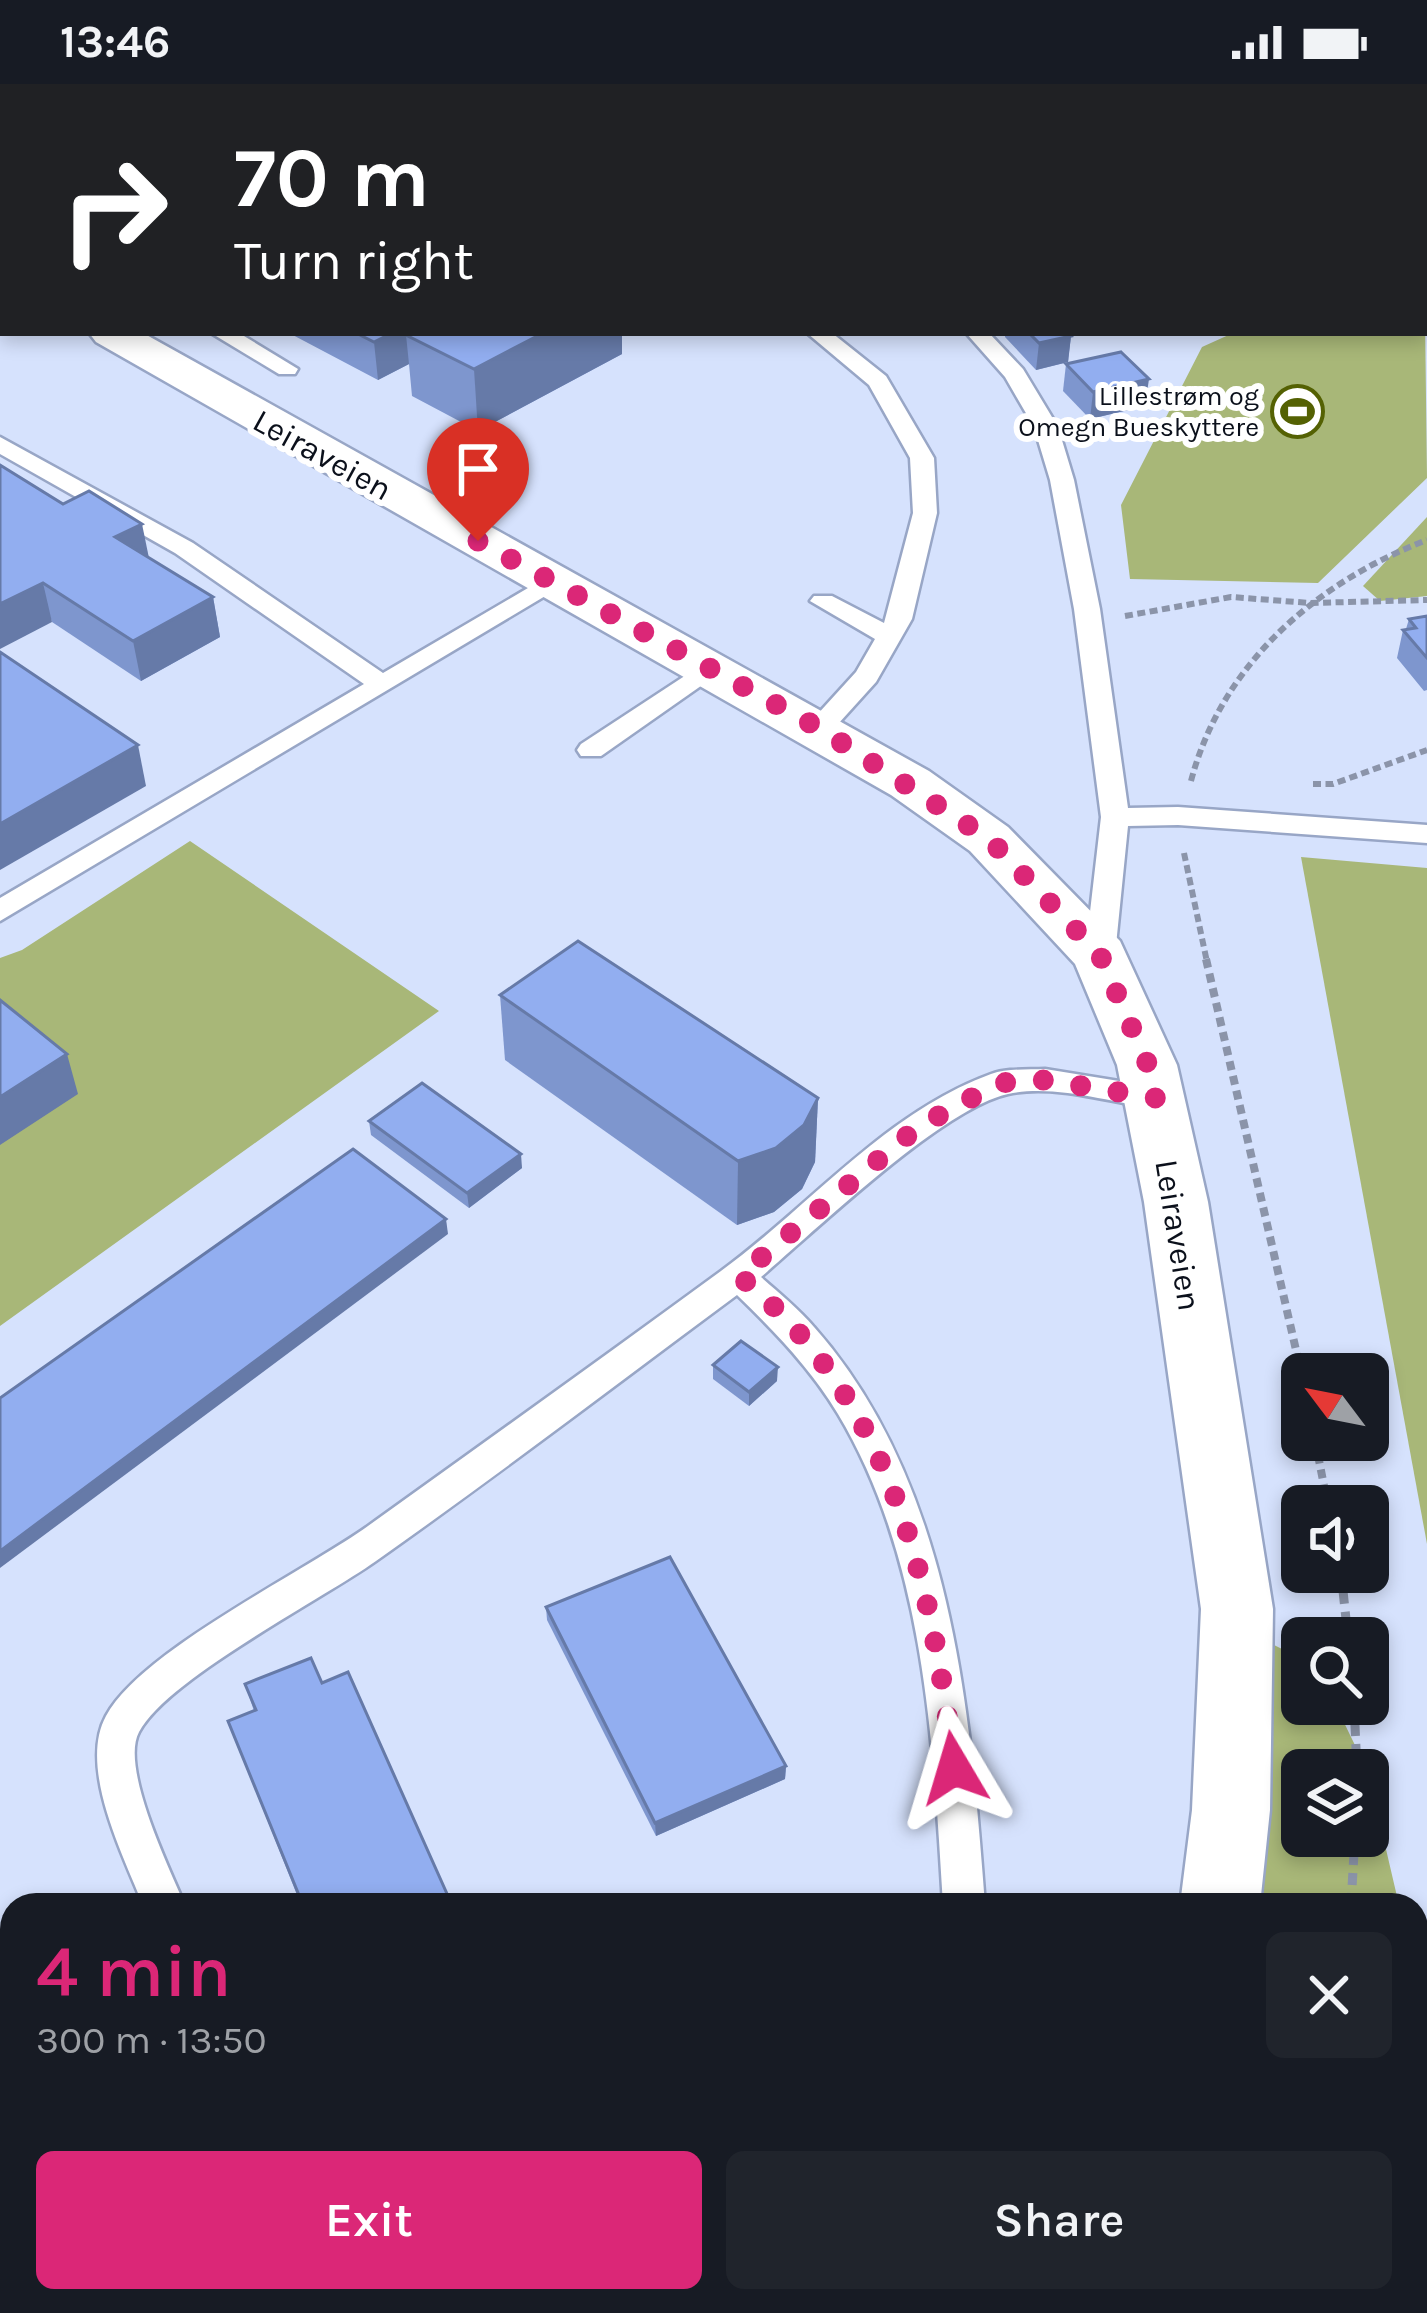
<!DOCTYPE html>
<meta charset="utf-8">
<style>
:root{--surface:#171b24;--page:#20242c;--text:#f1f3f6;--muted:#9ea1a6;--accent:#db2777}
body{margin:0;font-family:Karla,sans-serif;background:var(--page);color:var(--text);height:100vh;display:flex;flex-direction:column;font-size:45px;white-space:nowrap}
*{box-sizing:border-box;margin:0}
p{font-size:39px;color:var(--muted)}
.icon{flex:none;width:66px;height:66px;fill:none;stroke:currentColor;stroke-width:2;stroke-linecap:round;stroke-linejoin:round}
.map{position:relative;flex:1;overflow:hidden}
.side{position:absolute;left:0px;top:1809px;width:1428px;height:420px;display:flex;flex-direction:column;background:var(--surface);border-radius:36px 36px 0 0;box-shadow:0 6px 18px #0003}
.side>*{flex:none}
.hud{position:absolute;left:0px;top:0px;width:1428px;height:252px;box-shadow:0 6px 18px #0003;background:#202124;color:#fff;overflow:hidden}
.needle{width:78px;rotate:302deg}
.tools{position:absolute;left:1281px;top:1269px;display:grid;gap:24px}
.tools a{display:grid;place-items:center;width:108px;height:108px;border-radius:18px;background:var(--surface);box-shadow:0 6px 18px #0003;font-size:60px}
.pin{position:absolute;display:grid;place-items:center;width:102px;height:102px;color:#fff;margin:-123px -51px;border-radius:50% 50% 50% 0;rotate:-45deg;box-shadow:0 0 12px #0007}
.pin .icon{rotate:45deg}
.me{position:absolute;width:132px;margin:-66px;rotate:353deg;stroke-linejoin:round;filter:drop-shadow(0 0 9px #0008)}
.turn{display:flex;align-items:center;gap:42px;height:252px;padding:0 36px;font-size:54px}
.turn .icon{width:156px;height:156px;stroke-width:2.5}
.turn b{display:block;font-size:84px;line-height:102px}
.round{display:grid;place-items:center;flex:none;width:126px;height:126px;border-radius:18px;background:var(--page)}
.headline{display:flex;align-items:center;justify-content:space-between;height:204px;padding:0 36px}
h1{font-size:72px;font-weight:600;line-height:90px;color:var(--accent)}
.primary-button{display:flex;gap:24px;margin-top:auto;padding:24px 36px}
.primary-button a{flex:1;height:138px;border-radius:18px;background:var(--accent);color:#fff;font-size:48px;font-weight:600;line-height:138px;text-align:center}
.primary-button a+a{background:var(--page);color:var(--text)}
.status{display:flex;justify-content:space-between;align-items:center;height:84px;padding:0 60px;background:var(--surface);direction:ltr}
.status svg{height:33px;fill:currentColor}
.map>svg:first-child{display:block}
</style>
<div class="status"><b>13:46</b><svg viewBox="0 0 49 12"><path d="M0 12V9h3v3zM5 12V6h3v6zM10 12V3h3v9zM15 12V0h3v12zM26 1h20v11H26zM47 4h2v5h-2z"/></svg></div>
<div class="map">
<svg width="1427" height="2229" viewBox="0 0 1427 2229">
<rect width="100%" height="100%" fill="#d6e2fd"/>
<!-- green -->
<g fill="#a8b778">
<path d="M1425,233L1427,394L1318,499L1130,495L1121,421L1202,263L1233,249H1425Z"/>
<path d="M1427,433V512L1380,517L1363,502Z"/>
<path d="M190,757L439,927L0,1242V874L22,866Z"/>
<path d="M1301,773L1427,784V1460Z"/>
<path d="M1264,1556L1302,1575V1620H1335L1367,1686H1302V1752H1368V1688L1399,1821H1257Z"/>
<path d="M1427,1898V2162L1416,2156V1925Z"/>
<path d="M1416,2194L1427,2201V2229H1211L1210,2217H1416Z"/>
</g>
<g fill="none" stroke-linecap="round" stroke-linejoin="round">
<!-- river -->
<path fill="#82a4f7" fill-rule="evenodd" d="M1273,0L1275,3L1209,1V0Z"/>
<defs>
<g id="service">
<path d="M622,0H647L649,3H624Z"/>
<rect x="0" y="119" width="3" height="13"/>
<path d="M3,203V217L0,218V204Z"/>
<path d="M211,249H239L298,285L295,290H279Z"/>
<path d="M807,249H832L886,292L934,374L937,429L912,535L876,598L829,650L819,652L805,644L856,588L875,555L810,517L814,512H832L884,539L913,429L910,374L869,301Z"/>
<path d="M966,249H989L1023,285L1058,343L1074,396L1100,525L1128,724L1178,723L1427,741V759L1178,741L1128,742L1115,871L1100,881L1089,878L1085,871L1101,733L1074,525L1050,396L1034,343L1005,293Z"/>
<path d="M0,353L193,459L383,589L545,494H563L567,499L0,837V814L364,600L175,469L0,370Z"/>
<path d="M709,576L718,578L722,584L718,590L601,672H581L577,666L581,660Z"/>
<path d="M1045,985L1156,1003L1167,1006L1172,1014L1167,1022L1156,1025C1110,1018 1054,1000 1008,1010C943,1024 816,1146 761,1193C779,1209 799,1225 814,1243C952,1399 970,1623 985,1821H943C933,1658 925,1475 838,1330C811,1285 775,1248 737,1211C617,1300 498,1391 376,1477C321,1516 167,1595 139,1648C120,1683 169,1784 185,1821H143C123,1771 78,1683 106,1632C141,1567 302,1489 368,1442C486,1357 604,1273 721,1187C809,1123 886,1028 991,990C1007,984 1028,986 1045,985Z"/>
<path d="M302,2217H348L353,2229H307Z"/>
<path d="M830,2217H881L876,2229H825Z"/>
</g>
<g id="minor">
<rect x="0" y="174" width="3" height="25"/>
<path d="M89,249H143L929,687L1008,743L1120,857L1177,981L1208,1118L1273,1525L1270,1726L1260,1821H1180L1192,1726L1201,1525L1144,1118L1117,981L1075,880L970,767L891,711L96,258Z"/>
<rect x="1139" y="2217" width="88" height="12"/>
</g>
</defs>
<!-- service casing -->
<use href="#service" stroke="#98a6c6" stroke-width="5"/>
<!-- minor casing -->
<use href="#minor" stroke="#98a6c6" stroke-width="5"/>
<!-- path-far3 -->
<path stroke="#8b94a9" stroke-width="4.5" stroke-dasharray="6 4.5" stroke-linecap="butt" d="M1244,3L1248,0"/>
<!-- path-far2 -->
<g stroke="#8b94a9" stroke-width="6" stroke-dasharray="8 4.5" stroke-linecap="butt">
<path d="M1125,532L1231,513L1310,519L1427,516"/>
<path d="M1191,697C1222,579 1317,498 1427,456"/>
<path d="M1313,700H1333L1427,666"/>
<path d="M1184,769L1207,878"/>
</g>
<!-- path-far1 -->
<g stroke="#8b94a9" stroke-width="8" stroke-dasharray="9 6" stroke-linecap="butt">
<path d="M1206,875L1302,1292"/>
<path d="M1315,1356L1328,1422"/>
</g>
<!-- path -->
<g stroke="#8b94a9" stroke-width="9" stroke-dasharray="12 8" stroke-linecap="butt">
<path d="M1341,1488L1348,1554"/>
<path d="M1354,1620L1357,1686"/>
<path d="M1351,1821L1355,1752"/>
<path d="M1335,2217L1336,2229"/>
</g>
<!-- service -->
<use href="#service" fill="#fff" fill-rule="evenodd"/>
<!-- minor -->
<use href="#minor" fill="#fff" fill-rule="evenodd"/>
</g>
<!-- wall -->
<g fill="#7e96ce">
<path d="M0,2L3,3V96L0,95Z"/>
<path d="M289,249H622V270L478,347L412,312L409,280L378,296Z"/>
<path d="M1005,249H1068L1071,252L1068,278L1036,286L1005,253Z"/>
<path d="M1066,280L1145,322L1090,335L1063,307Z"/>
<path d="M0,381L213,513L220,553L141,597L52,538Z"/>
<path d="M1427,532V606L1424,607L1397,574L1403,546L1406,545L1409,535Z"/>
<path d="M500,911L818,1014L815,1078L802,1105L774,1128L737,1141L505,976Z"/>
<path d="M369,1037L522,1084L469,1124L371,1051Z"/>
<path d="M713,1281L777,1297L749,1322L713,1295Z"/>
<path d="M546,1523L786,1682L785,1695L656,1752L547,1536Z"/>
<path d="M322,1599L452,1821H301L228,1637L254,1627L245,1600Z"/>
</g>
<!-- shaded-wall -->
<g fill="#667aa8">
<path d="M392,249H471L406,251L409,280L378,296L374,258Z"/>
<path d="M543,249H622V270L478,347L474,285Z"/>
<path d="M1071,252L1068,278L1036,286L1039,259Z"/>
<path d="M1149,295L1145,322L1090,335L1093,308Z"/>
<path d="M142,440L150,479L115,453Z"/>
<path d="M43,499L52,538L0,565V520Z"/>
<path d="M213,513L220,553L141,597L133,557Z"/>
<path d="M138,661L146,702L0,786V740Z"/>
<path d="M67,970L78,1010L0,1061V1013Z"/>
<path d="M818,1014L815,1078L802,1105L774,1128L737,1141L738,1077Z"/>
<path d="M521,1070L522,1084L469,1124L467,1109Z"/>
<path d="M446,1135L448,1150L0,1484V1467Z"/>
<path d="M778,1283L777,1297L749,1322V1308Z"/>
<path d="M786,1682L785,1695L656,1752L655,1739Z"/>
<path d="M0,2130L12,2172V2183L0,2142Z"/>
</g>
<!-- building -->
<g fill="#92aef0" stroke="#667aa8" stroke-width="3">
<path d="M6,0H29L35,3H3V64L0,63V2Z"/>
<path d="M50,0H442L449,3H42Z"/>
<path d="M356,249H392L374,258Z"/>
<path d="M409,249H543L474,285L406,251Z"/>
<path d="M1029,249H1068L1071,252L1039,259Z"/>
<path d="M1121,268L1149,295L1093,308L1066,280Z"/>
<path d="M0,381L63,420L89,407L142,440L115,453L213,513L133,557L43,499L0,520Z"/>
<path d="M1427,532V574L1403,546L1416,544L1409,535Z"/>
<path d="M0,568L138,661L0,740Z"/>
<path d="M578,857L818,1014L804,1041L776,1064L738,1077L500,911Z"/>
<path d="M0,916L67,970L0,1013Z"/>
<path d="M422,999L521,1070L467,1109L369,1037Z"/>
<path d="M353,1065L446,1135L0,1467V1314Z"/>
<path d="M741,1257L778,1283L749,1308L713,1281Z"/>
<path d="M670,1473L786,1682L655,1739L546,1523Z"/>
<path d="M311,1574L322,1599L348,1588L452,1821H303L228,1637L256,1626L245,1600Z"/>
<path d="M0,2142L12,2183V2217H22L25,2229H0Z"/>
</g>
<g fill="none" stroke-linecap="round" stroke-linejoin="round">
<!-- route -->
<path stroke="#db2777" stroke-width="21" stroke-dasharray="0 37.8" d="M478,457L819,644L989,755L1100,871L1148,981L1156,1014L1045,996L999,999L918,1043L739,1192C892,1314 932,1499 954,1684"/>
</g>
<!-- icons -->
<defs>
<symbol id="stadium-ring" viewBox="-11 -11 22 22"><circle r="9.5" fill="#fff" stroke="#546103" stroke-width="1.5"/><path d="M0-5a6.5 5 0 1 0 0 10a6.5 5 0 1 0 0-10ZM-3.5-1.8h7v3.6h-7Z" fill="#546103"/></symbol>
</defs>
<g fill-rule="evenodd">
<use href="#stadium-ring" x="1268" y="298" width="59" height="59"/>
</g>
<g text-anchor="middle" stroke-width="12" stroke-linejoin="round" paint-order="stroke">
<!-- far-poi labels -->
<g font-size="27" fill="#0b101b" stroke="#fff" text-anchor="end">
<text x="1259" y="321">Lillestrøm og<tspan x="1259" dy="31">Omegn Bueskyttere</tspan></text>
</g>
<!-- street labels -->
<g font-size="33" fill="#0b101b" stroke="#fff">
<text transform="translate(323 370) rotate(29)" y="12">Leiraveien</text>
<text transform="translate(1179 1151) rotate(81)" y="12">Leiraveien</text>
</g>
</g>
</svg>
<div class="tools">
<a><svg class="needle" viewBox="-14 -14 28 28"><path d="M0-13l5 13h-10z" fill="#e53935"/><path d="M0 13l5-13h-10z" fill="#9ea1a6"/></svg></a>
<a><svg class="icon" aria-label="sound" viewBox="0 0 24 24"><path d="M4 9h4l5-4v14l-5-4H4zM17 9q2 3 0 6"/></svg></a>
<a><svg class="icon" aria-label="search" viewBox="0 0 24 24"><circle cx="10" cy="10" r="6"/><path d="M15 15l6 6"/></svg></a>
<a><svg class="icon" aria-label="layers" viewBox="0 0 24 24"><path d="M12 4l9 5-9 5-9-5zM3 14l9 5 9-5"/></svg></a>
</div>
<div class="pin" style="left:478px;top:457px;background:#d93025"><svg class="icon" aria-label="arrive" viewBox="0 0 24 24"><path d="M6 21V4h12l-3 4 3 4H6"/></svg></div>
<svg class="me" style="left:954px;top:1684px" viewBox="-20 -20 40 40"><path d="M0-17L14 15 0 8-14 15z" fill="#db2777" stroke="#fff" stroke-width="4"/></svg>
<div class="hud">
<div class="turn"><svg class="icon" aria-label="right" viewBox="0 0 24 24"><path d="M7 20v-9h11M14 6l5 5-5 5"/></svg><div><b>70 m</b>Turn right</div></div>
</div>
<section class="side">
<div class="headline"><div><h1>4 min</h1><p>300 m · 13:50</p></div><a class="round"><svg class="icon" aria-label="close" viewBox="0 0 24 24"><path d="M6 6l12 12M18 6L6 18"/></svg></a></div>
<div class="primary-button"><a>Exit</a><a>Share</a></div>
</section>
</div>
